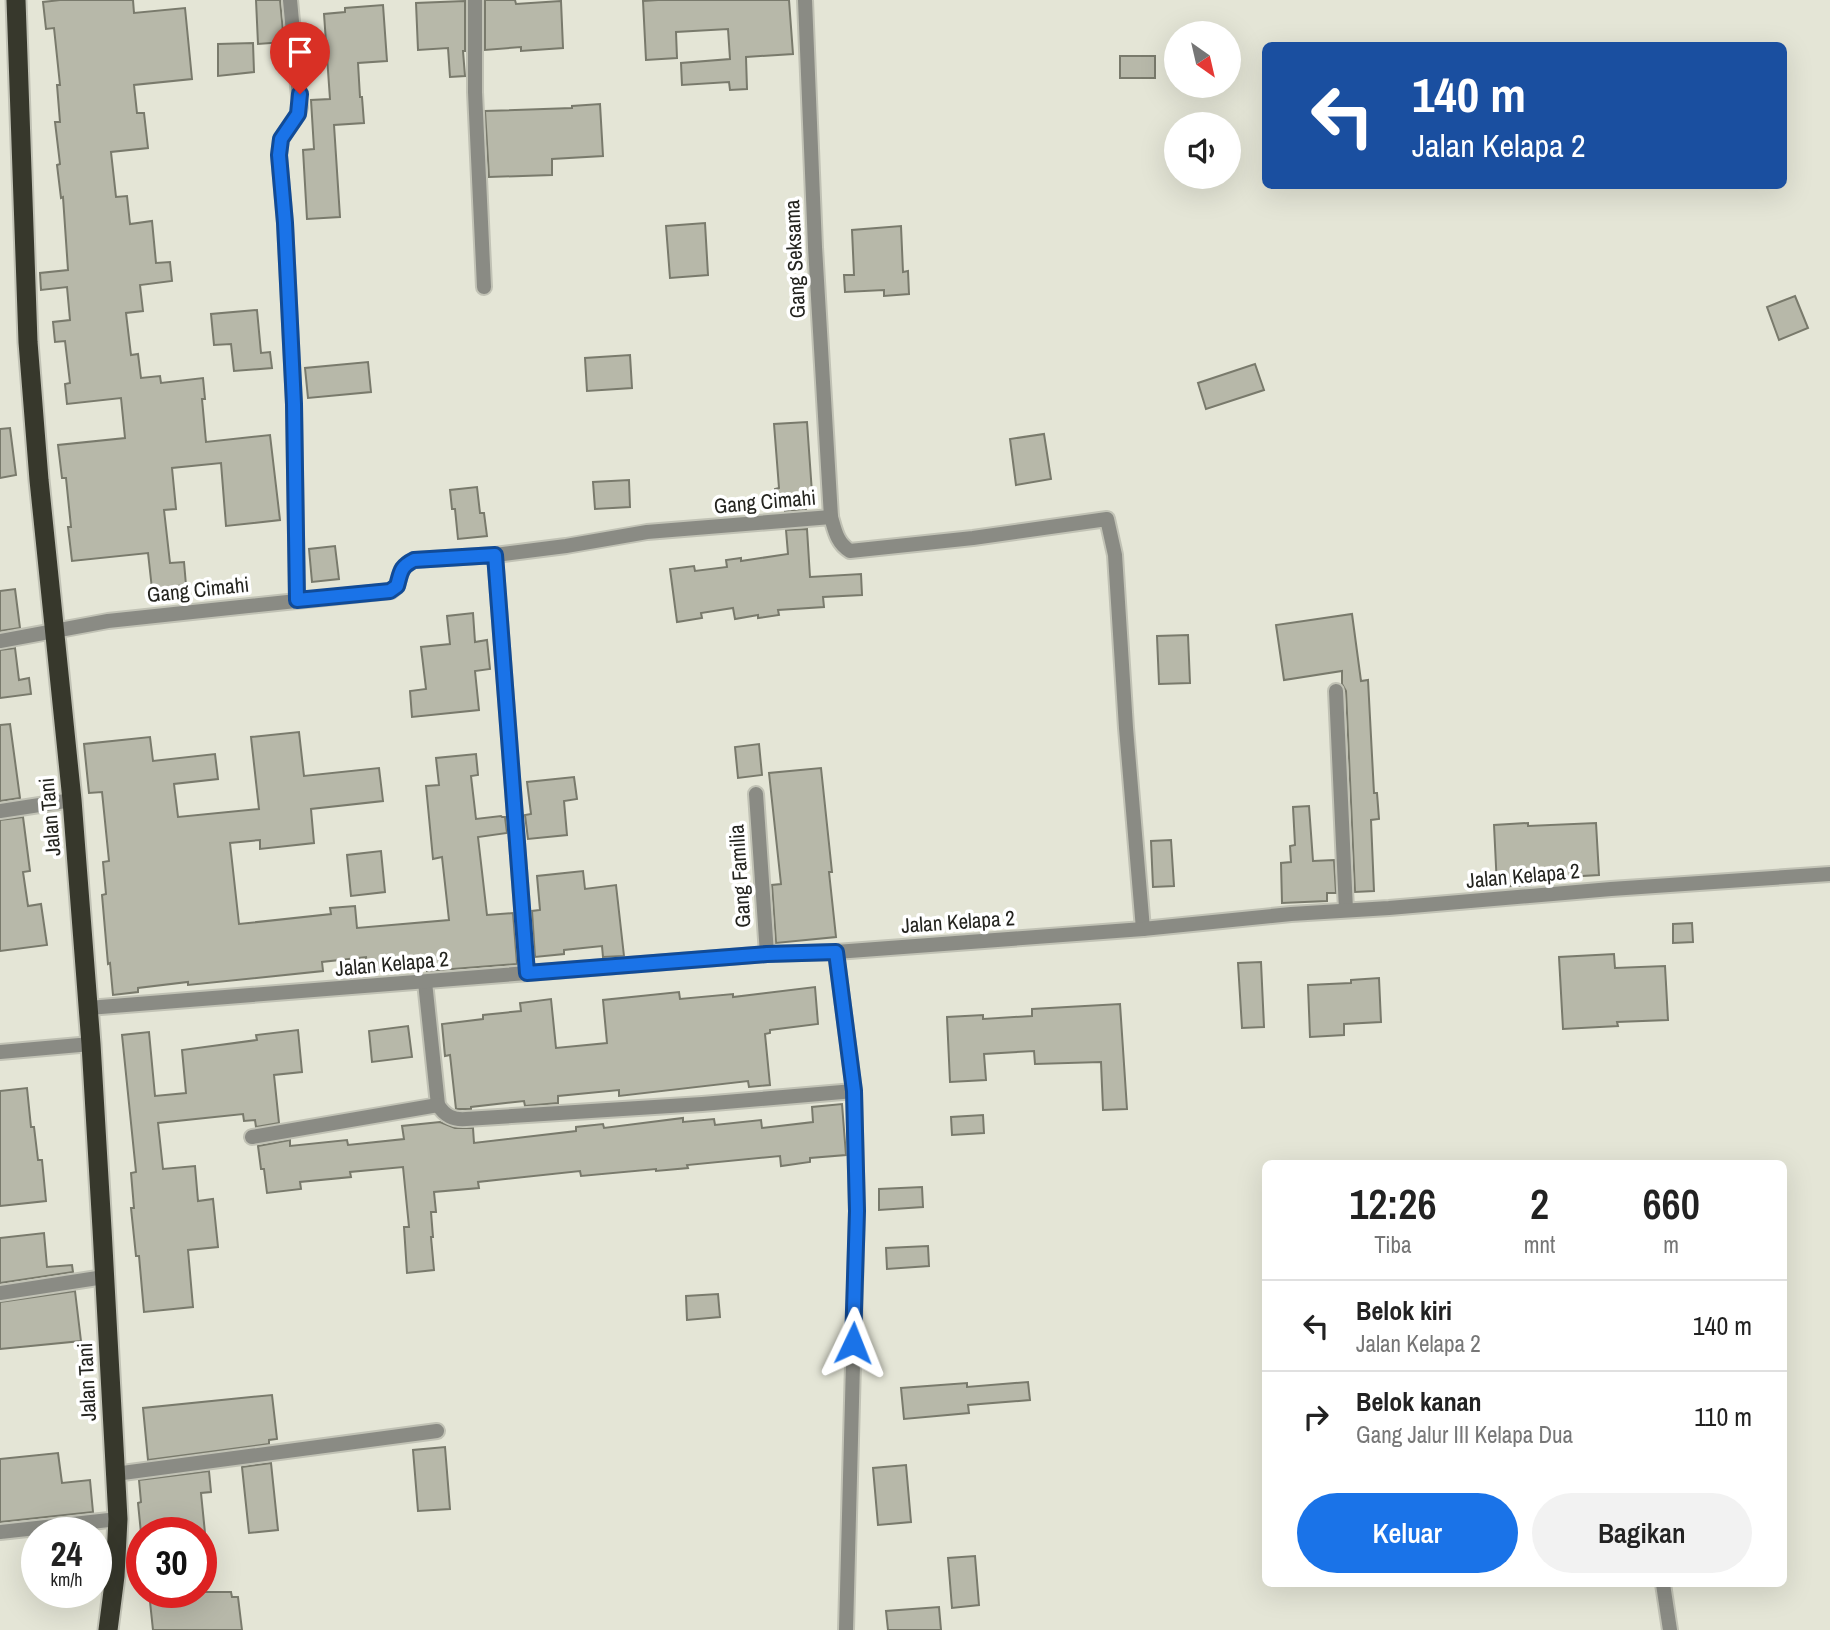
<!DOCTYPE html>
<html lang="id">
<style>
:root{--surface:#fff;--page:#f2f2f2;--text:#222;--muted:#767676;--line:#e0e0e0;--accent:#1a73e8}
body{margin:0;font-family:"Archivo Narrow",sans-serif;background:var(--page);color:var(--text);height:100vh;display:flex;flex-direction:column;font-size:26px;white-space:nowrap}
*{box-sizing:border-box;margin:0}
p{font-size:23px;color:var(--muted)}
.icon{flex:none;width:38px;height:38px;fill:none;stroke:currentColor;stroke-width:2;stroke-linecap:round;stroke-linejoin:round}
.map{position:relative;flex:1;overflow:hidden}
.sheet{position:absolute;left:1262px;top:1160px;width:525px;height:427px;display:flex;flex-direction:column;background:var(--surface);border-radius:10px;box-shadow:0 7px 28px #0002}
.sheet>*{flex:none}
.guide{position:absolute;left:1262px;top:42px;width:525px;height:147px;border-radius:10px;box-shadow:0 7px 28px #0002;background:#1a4fa0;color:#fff;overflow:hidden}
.needle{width:46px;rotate:146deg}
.tools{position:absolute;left:1164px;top:21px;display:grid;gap:14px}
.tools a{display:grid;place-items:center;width:77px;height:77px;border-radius:50%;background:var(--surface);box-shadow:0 7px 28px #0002;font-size:35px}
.speed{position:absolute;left:21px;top:1517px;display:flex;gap:14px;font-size:35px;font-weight:700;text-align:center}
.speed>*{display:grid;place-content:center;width:91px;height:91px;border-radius:50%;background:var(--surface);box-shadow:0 7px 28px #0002;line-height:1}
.speed small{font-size:18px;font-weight:400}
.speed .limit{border:10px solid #d22;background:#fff;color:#111}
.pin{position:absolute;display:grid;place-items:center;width:60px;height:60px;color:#fff;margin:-72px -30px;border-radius:50% 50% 50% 0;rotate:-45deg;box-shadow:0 0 7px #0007}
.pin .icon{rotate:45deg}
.me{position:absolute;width:77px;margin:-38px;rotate:2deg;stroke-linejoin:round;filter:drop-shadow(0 0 5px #0008)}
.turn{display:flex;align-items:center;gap:24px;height:147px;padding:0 35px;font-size:32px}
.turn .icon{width:91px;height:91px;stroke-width:2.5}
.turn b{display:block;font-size:49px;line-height:60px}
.eta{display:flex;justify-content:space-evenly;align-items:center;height:119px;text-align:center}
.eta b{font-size:42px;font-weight:600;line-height:49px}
.primary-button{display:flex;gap:14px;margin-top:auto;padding:14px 35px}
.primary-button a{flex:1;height:80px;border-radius:42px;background:var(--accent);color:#fff;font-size:28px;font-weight:600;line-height:80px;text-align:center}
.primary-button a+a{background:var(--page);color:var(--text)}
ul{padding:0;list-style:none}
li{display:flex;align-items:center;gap:21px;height:91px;padding:0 35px;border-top:2px solid var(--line)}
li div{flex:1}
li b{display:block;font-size:26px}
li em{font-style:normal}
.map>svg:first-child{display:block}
</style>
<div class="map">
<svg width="1830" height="1630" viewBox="0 0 1830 1630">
<rect width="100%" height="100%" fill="#e4e5d6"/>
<!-- building -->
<g fill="#b7b8a9" stroke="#797a6c" stroke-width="2">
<path d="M60,0H133L134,13L185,8L192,79L134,85L137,113H144L148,148L111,152L116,197L127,196L130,224L152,221L156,263L170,262L172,281L140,285L143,311L126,313L131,355L138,354L141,378L160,376L161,383L203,378L205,399H202L206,442L270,435L280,520L226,526L221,463L172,468L176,509L164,510L170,563L184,562L186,585L152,589L148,553L72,561L68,527H71L66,478H62L58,445L125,438L121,398L67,404L65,384L70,383L65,341L55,342L53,322L70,320L67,287L41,290L40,273L68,270L63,197L61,198L57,165L60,164L55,122H60L57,85H60L54,28L46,29L43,2Z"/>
<path d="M256,0H280L284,42L258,44Z"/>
<path d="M485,0H515L516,4L561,1L563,48L521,51V47L485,50Z"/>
<path d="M658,0H789L793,54L746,57L747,89L730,90L729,82L682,85L681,63L730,59L728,29L676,32L677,58L646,60L643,1Z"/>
<path d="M465,1V51H463L465,76L450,77L448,48L418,50L416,3Z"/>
<path d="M383,5L387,61L358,63L360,97H362L364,123L334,125L340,217L307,219L303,150L314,149L311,100L330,99L324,14L345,12V8Z"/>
<path d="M253,43L254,72L218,76V44Z"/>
<rect x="1120" y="56" width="35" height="22"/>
<path d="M600,104L603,156L552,159V175L489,177L485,111L572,108V106Z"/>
<path d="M705,223L708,275L670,278L666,226Z"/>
<path d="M901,226L903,272L908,271L909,294L884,296V290L845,292L844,275H854L852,230Z"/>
<path d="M1795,296L1808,328L1779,340L1767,307Z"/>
<path d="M257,310L261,353L270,352L272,368L234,371L231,344L214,345L211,314Z"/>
<path d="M630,355L632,388L587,391L585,358Z"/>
<path d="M368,362L371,392L308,398L305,368Z"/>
<path d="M1255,364L1264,390L1206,409L1198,383Z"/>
<path d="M807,422L813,507H806V509L785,511V509H776L775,489L779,488L774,424Z"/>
<path d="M10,428L16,475L0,478V429Z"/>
<path d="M1044,434L1051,479L1016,485L1010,439Z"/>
<path d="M629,480L630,507L595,509L593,482Z"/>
<path d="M477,487L480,513H484L487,536L458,539L455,509H452L450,490Z"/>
<path d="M807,529L810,577L861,574L862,595L823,597L824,607L778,610L779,615L758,618V615L735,619L733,608L701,613L702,618L677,622L670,569L694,566L695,571L727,567L726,560L741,558V561L788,554L786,530Z"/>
<path d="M335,546L339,579L312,582L309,549Z"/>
<path d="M15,589L20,628L0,631V591Z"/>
<path d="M473,613L475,642L487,640L490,669L475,671L479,710L412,717L410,691L426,689L421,647L450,644L447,616Z"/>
<path d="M1352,614L1361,681L1368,680L1374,793H1377L1379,819L1371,820L1374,891L1355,892L1346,691L1342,684V671L1284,680L1276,625Z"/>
<path d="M1188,635L1190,683L1159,684L1157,636Z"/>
<path d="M15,648L19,680L29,678L31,694L0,698V650Z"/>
<path d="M10,724L20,798L0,801V725Z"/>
<path d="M299,732L304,776L379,768L383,801L311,809L314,843L260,849V840L230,843L239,924L331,914L330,908L355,906L357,928L449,920L442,857L433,859L426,786L439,785L436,758L476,754L478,775L471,776L476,819L501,816L502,817H505L507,833L478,837L487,915L513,913L517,964L427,971L426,965L367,971L366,957L322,962L323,971L188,985V982L138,988V992L113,995L110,963L108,964L102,895L106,894L103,862L109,861L102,792L89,793L84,744L150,737L153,761L215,754L218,779L174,784L178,817L259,809L251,737Z"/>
<path d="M759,744L762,775L738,778L735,747Z"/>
<path d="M821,768L832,872H829L836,937L776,943L772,885L781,884L769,773Z"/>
<path d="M574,777L577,799L564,801L567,835L528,839L525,815L531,814L527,782Z"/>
<path d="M1309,806L1313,861L1334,860L1336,893H1327V901L1282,903L1281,863L1291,862L1290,846L1295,845L1293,807Z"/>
<path d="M23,817L30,871L23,872L28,906L41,904L47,945L0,951V820Z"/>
<path d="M1528,823V826L1596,823L1599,875L1531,879V885L1497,887L1494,825Z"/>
<path d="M1171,840L1174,886L1153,887L1151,841Z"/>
<path d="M381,851L385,892L351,896L347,855Z"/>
<path d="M583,871L585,889L616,885L624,956L603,957L602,946L564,950V954L535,957L532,911L540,910L537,876Z"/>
<path d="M1692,923L1693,942L1673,943V924Z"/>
<path d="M1614,954L1615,968L1665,966L1668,1020L1617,1022L1618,1026L1563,1029L1559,957Z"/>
<path d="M1261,962L1264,1027L1242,1028L1238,963Z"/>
<path d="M1379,978L1381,1022L1344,1024V1035L1310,1037L1308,985L1351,983V980Z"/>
<path d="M815,987L818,1024L770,1030V1033L765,1034L770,1085L749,1087L748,1081L619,1096V1090L558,1096V1103L525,1106L524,1101L471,1107V1109H456L450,1055L445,1056L442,1024L483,1019V1015L521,1011L520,1003L551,999L556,1048L607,1043L603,1000L679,992L680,999L733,994V997Z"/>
<path d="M1120,1004L1127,1109L1103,1110L1101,1062L1035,1064L1034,1051L984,1054L986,1080L950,1082L947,1017L983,1015V1019L1032,1016V1009Z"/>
<path d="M408,1026L412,1057L372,1062L369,1031Z"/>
<path d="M298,1030L302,1072L274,1075L279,1123L256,1127L255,1120L244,1121L243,1114L158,1123L163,1169L195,1166L198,1201L213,1199L218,1247L188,1250L193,1307L144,1312L139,1256H136L131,1208H134L131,1173L136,1172L122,1035L149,1032L155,1096L186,1093L182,1050L257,1040L256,1035Z"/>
<path d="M27,1088L31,1127H34L38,1160H42L46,1201L0,1206V1091Z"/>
<path d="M842,1104L846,1155L810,1158V1162L781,1166L780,1156L687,1165L688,1168L656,1171V1169L581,1176L580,1171L478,1182L479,1188L434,1192L436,1212H431L433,1237H431L434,1270L407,1273L404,1227H409L403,1167L350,1172L351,1177L300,1182L301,1189L267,1193L264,1169H261L258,1146L290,1140V1146L347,1140L348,1145L404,1139L402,1126L440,1122L455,1128H473L474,1143L576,1131V1127L603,1124L604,1128L683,1118V1122L714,1119L715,1125L761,1120L762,1128L813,1122L812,1107Z"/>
<path d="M983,1115L984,1133L952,1135L951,1117Z"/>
<path d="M922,1187L923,1207L879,1210V1189Z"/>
<path d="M44,1233L47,1267L72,1265L73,1272L0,1283V1238Z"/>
<path d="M928,1246L929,1266L887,1269L886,1248Z"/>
<path d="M75,1291L81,1341L0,1349V1302Z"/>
<path d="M718,1294L720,1317L687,1320L686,1296Z"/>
<path d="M1028,1382L1030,1400L968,1405L969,1413L904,1419L901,1388L967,1383V1387Z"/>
<path d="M272,1395L277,1439L269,1440V1444L148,1460L143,1408Z"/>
<path d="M445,1447L450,1509L418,1511L413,1450Z"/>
<path d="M58,1453L62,1483L90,1480L93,1512L0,1522V1459Z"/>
<path d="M271,1463L278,1530L249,1533L242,1467Z"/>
<path d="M906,1465L911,1522L878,1525L873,1468Z"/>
<path d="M209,1471L211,1492L201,1493L205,1533H141L138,1503L141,1502L139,1480Z"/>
<path d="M975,1556L979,1605L952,1608L948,1558Z"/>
<path d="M149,1592H231L232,1597H238L242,1630H153Z"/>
<path d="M939,1607L941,1630H888L886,1611Z"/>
</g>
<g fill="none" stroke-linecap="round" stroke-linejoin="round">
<defs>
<g id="minor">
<path d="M290,0L300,107L298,114L281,139L279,155L285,223L294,404L297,600"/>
<path d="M475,0V92L484,287"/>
<path d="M805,0L815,247L831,517"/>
<path d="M495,555L527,973"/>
<path d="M0,641L108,621L391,591L397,586C401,572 400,567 414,560L495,555L566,546L647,532L831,517C835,531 837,543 850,551L973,538L1107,519L1115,555L1126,728L1143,929"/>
<path d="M1336,691L1346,910"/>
<path d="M756,794L767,954"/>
<path d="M0,811L72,800"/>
<path d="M836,952L854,1091L857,1211L846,1630"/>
<path d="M425,982L438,1105C445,1116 453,1120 466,1119L702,1104L854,1091"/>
<path d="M88,1008L767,954L836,952L1143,929L1291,914L1389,908L1611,889L1830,874"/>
<path d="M0,1052L91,1044"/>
<path d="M252,1137L438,1105"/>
<path d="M0,1293L104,1277"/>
<path d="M115,1474L437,1431"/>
<path d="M0,1532L118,1519"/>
<path d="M1663,1584L1670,1630"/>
</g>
<path id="trunk" d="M16,0L28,342L39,480L72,800L91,1044L102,1229L118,1519L115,1576L108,1630"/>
</defs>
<!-- minor casing -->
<use href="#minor" stroke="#c1c2b5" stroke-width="18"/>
<!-- trunk casing -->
<use href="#trunk" stroke="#c1c2b5" stroke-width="23"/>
<!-- minor -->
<use href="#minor" stroke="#8a8b84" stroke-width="14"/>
<!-- trunk -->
<use href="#trunk" stroke="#37382c" stroke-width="19"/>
</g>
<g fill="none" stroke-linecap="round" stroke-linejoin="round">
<defs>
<path id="route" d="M300,94L298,114L281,139L279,155L285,223L294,404L297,600L390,591L397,586C401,572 400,567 414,560L495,555L527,973L767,954L836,952L854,1091L857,1211L853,1343"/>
</defs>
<!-- route casing -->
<use href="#route" stroke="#114b97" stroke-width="18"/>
<!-- route -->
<use href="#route" stroke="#1a73e8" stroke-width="12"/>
</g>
<g text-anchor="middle" stroke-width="7" stroke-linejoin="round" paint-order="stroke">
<!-- street labels -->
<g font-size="21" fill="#24241f" stroke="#fff">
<text transform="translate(795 259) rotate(-93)" y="7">Gang Seksama</text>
<text transform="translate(765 502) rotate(-5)" y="7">Gang Cimahi</text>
<text transform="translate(198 590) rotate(-6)" y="7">Gang Cimahi</text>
<text transform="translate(50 817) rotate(-95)" y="7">Jalan Tani</text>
<text transform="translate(740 876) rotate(-94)" y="7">Gang Familia</text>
<text transform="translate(1523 876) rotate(-5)" y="7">Jalan Kelapa 2</text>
<text transform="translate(958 922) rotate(-4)" y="7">Jalan Kelapa 2</text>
<text transform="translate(392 964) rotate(-5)" y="7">Jalan Kelapa 2</text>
<text transform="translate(87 1382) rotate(-93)" y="7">Jalan Tani</text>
</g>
</g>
</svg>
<div class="tools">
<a><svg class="needle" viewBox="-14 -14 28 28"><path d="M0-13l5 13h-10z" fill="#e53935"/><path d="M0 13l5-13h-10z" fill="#767676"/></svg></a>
<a><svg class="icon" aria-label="sound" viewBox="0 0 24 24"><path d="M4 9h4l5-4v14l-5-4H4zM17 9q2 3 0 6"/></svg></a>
</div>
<div class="speed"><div>24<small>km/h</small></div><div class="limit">30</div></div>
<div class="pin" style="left:300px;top:94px;background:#d93025"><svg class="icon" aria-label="arrive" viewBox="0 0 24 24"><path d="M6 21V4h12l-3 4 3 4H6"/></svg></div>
<svg class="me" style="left:853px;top:1343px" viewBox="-20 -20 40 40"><path d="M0-17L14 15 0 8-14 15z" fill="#1a73e8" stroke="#fff" stroke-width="4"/></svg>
<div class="guide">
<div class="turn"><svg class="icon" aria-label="left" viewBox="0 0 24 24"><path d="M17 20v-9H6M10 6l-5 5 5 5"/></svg><div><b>140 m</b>Jalan Kelapa 2</div></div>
</div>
<section class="sheet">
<div class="eta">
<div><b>12:26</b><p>Tiba</p></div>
<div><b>2</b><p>mnt</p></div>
<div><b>660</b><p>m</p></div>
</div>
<ul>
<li><svg class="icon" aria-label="left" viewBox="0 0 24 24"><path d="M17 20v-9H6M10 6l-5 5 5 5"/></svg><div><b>Belok kiri</b><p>Jalan Kelapa 2</p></div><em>140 m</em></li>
<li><svg class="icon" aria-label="right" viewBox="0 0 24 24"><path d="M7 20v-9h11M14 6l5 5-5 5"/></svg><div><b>Belok kanan</b><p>Gang Jalur III Kelapa Dua</p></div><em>110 m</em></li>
</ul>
<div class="primary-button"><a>Keluar</a><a>Bagikan</a></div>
</section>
</div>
